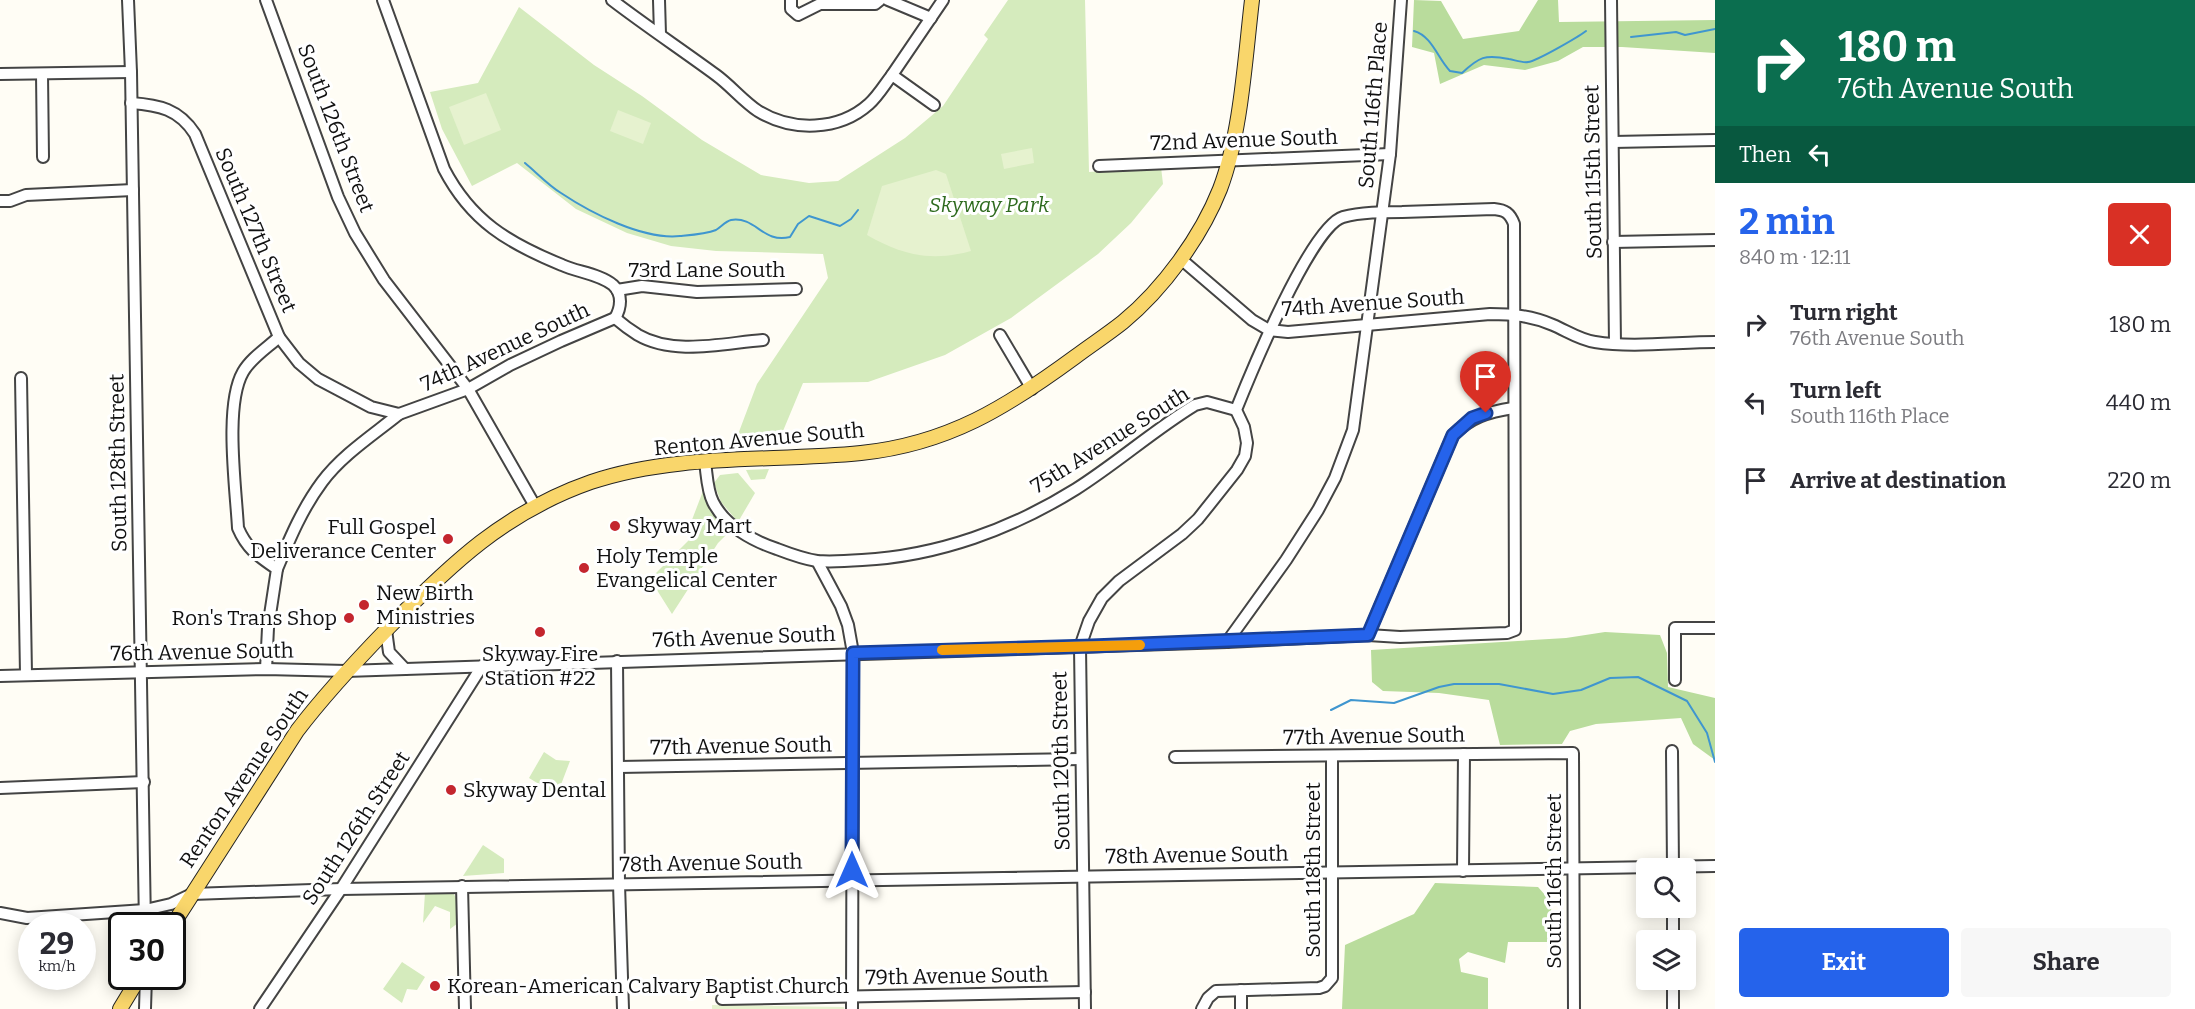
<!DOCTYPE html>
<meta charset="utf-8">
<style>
:root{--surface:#fff;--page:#f7f7f7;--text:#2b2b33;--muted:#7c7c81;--accent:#2563eb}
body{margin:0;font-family:Bitter,serif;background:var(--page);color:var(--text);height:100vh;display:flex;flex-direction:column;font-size:22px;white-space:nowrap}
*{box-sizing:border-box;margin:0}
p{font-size:20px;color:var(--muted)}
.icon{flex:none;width:33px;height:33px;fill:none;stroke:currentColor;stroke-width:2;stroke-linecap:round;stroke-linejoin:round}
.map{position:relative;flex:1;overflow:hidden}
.drawer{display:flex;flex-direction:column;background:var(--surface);width:480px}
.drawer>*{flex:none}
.banner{background:#0b6e4f;color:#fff;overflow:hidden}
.tools{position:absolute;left:1636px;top:858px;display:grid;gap:12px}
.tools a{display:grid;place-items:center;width:60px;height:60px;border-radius:6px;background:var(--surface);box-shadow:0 3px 15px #0003;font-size:30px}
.speed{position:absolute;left:18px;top:912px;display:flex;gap:12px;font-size:30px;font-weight:700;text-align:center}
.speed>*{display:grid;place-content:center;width:78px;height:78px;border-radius:50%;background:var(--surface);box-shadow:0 3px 15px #0003;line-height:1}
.speed small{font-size:15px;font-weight:400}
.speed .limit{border:3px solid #111;border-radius:9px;background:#fff;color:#111}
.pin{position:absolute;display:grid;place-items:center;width:51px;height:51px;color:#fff;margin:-62px -26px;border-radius:50% 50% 50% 0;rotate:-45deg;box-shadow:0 0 6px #0007}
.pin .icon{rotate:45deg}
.me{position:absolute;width:66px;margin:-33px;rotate:0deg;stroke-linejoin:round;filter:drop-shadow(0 0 4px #0008)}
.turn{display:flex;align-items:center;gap:21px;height:126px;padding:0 24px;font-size:27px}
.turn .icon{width:78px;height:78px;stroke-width:2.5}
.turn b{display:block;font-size:42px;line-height:51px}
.then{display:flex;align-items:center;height:57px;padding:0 24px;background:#0003;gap:12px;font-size:22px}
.round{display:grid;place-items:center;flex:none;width:63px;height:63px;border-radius:6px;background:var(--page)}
.head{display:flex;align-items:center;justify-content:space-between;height:102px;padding:0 24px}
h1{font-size:36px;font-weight:700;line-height:45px;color:var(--accent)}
.cta{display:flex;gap:12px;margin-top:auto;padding:12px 24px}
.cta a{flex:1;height:69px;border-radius:6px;background:var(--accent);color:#fff;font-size:24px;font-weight:700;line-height:69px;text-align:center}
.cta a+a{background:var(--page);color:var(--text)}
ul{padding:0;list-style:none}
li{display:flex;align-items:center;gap:18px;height:78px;padding:0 24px}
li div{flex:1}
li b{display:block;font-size:22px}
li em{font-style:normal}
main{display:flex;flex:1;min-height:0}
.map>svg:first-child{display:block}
</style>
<main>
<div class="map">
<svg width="1715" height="1009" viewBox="0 0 1715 1009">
<rect width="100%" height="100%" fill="#fffdf5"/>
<!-- green -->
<g fill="#d5ebbd">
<path d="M1008,0H1085L1089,172L1161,167L1163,184L1131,223L1098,254L1011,318L945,355L868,382L803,383L778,443L734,445L757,384L828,278L823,254L716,251L671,246L627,233L576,209L517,163L472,186L442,129L430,92L478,83L519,7L594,65L642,96L702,140L761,175L809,183L838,181L905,138L943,106L988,39L984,35Z"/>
<path d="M769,469L765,479L751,480L746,470Z"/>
<path d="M738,473L755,493L738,522L721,502L714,483L720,475Z"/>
<path d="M703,491L713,514L729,532L718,543L672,614L650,579L693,536L690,525Z"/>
<path d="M544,752L556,760L570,761L557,795L529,778Z"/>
<path d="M483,845L504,859V873L463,876Z"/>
<path d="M425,893H453L457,899L458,923L450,929V912L435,906L423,923Z"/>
<path d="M402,962L425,977L417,990L407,989L402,1003L383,989Z"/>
</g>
<!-- forest -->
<g fill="#b9dc9c">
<path d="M1414,0L1441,1L1463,39L1519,31L1538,0H1558L1559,22L1715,20V53L1622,47H1583L1558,61L1525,70L1484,65L1440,84L1434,53L1412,47Z"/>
<path d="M1605,632L1660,635L1667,653L1668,687L1715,698V760L1693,744L1681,718L1596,724L1570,731L1562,744L1500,745L1489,700L1439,693L1383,691L1372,682L1371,650L1566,638Z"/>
<path d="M1435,883L1538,887L1552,903L1547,942H1508L1505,963L1468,952L1459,959L1461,972L1488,978V1009H1342L1345,945L1414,914Z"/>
</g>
<!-- pitch -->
<g fill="#e6f2cf">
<path d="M486,93L501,130L464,145L449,107Z"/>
<path d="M618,110L651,123L643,144L610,131Z"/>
<path d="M1032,148L1034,163L1004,169L1001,154Z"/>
<path d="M936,170L946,174L971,251C931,262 902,255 867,235L882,186Z"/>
<path d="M712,1005L844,1007V1009H712Z"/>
</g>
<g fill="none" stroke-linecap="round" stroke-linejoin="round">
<!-- stream -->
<g stroke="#3f96cf" stroke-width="2">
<path d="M1414,31C1432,36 1438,59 1450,71L1462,73C1479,57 1485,54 1509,59C1515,60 1522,63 1528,62C1537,61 1578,37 1586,31"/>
<path d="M1631,37L1676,32L1685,35L1715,29"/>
<path d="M525,163C537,173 548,185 561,193C591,213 643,240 680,236C691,235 706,234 716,230C721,227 726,221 731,220C756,216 763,244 790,237L798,224L809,216L840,226L851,219L858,210"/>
<path d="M1331,710L1351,700L1394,703L1439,687L1454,684H1499L1553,694L1581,690L1610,678L1638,677L1687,701L1707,733L1715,762"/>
</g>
<defs>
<g id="minor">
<path d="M128,0L131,72L145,926"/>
<path d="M266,0L338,197L355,233L384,280L468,389L535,506"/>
<path d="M612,0C646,26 682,50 716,75C731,86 743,101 758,111C792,132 839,131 869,104C878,96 885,84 892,75"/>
<path d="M659,0L660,34"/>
<path d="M791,0V9L798,15L820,4H875L880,0"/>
<path d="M888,0L931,18"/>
<path d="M1611,0L1615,344"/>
<path d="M0,74L131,72"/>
<path d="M42,74L43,157"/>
<path d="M131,103C159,105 179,109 195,134L279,337C267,348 251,358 243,372C224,405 236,489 238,528C247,549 258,556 277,569L268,628L266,669"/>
<path d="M934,105L892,75L943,0"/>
<path d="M1613,142L1715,140"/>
<path d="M1099,166L1390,154"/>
<path d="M0,201H10L26,195L133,190"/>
<path d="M1613,242L1715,240"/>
<path d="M1182,260L1252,320L1269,330L1288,332L1490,314C1513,314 1532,316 1553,325C1567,331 1580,340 1595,342C1632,348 1678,342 1715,342"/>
<path d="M617,290L642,286L697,292L796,289"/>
<path d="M615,318C622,324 630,330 638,335C674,356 724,343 763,340"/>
<path d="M1000,335L1032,389"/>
<path d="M279,337L299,363L318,379L371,407L399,414L468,389L510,365L561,341L615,318C621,308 623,294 613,285C600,274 577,272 562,265C508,243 471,221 444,169L383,0"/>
<path d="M21,378L26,674"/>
<path d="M705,462C707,475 707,490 713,502C725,526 753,541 777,549C790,554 804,559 817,561C831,562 848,561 862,560C938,556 1012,529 1076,489C1117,463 1154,430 1195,405L1207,402L1236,410"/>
<path d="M817,561L841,606L848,625L853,653L852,1009"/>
<path d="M277,569C290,538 302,509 322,482C342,455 373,435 399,414"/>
<path d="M386,630L389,652L405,669"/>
<path d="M1368,635L1453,435C1471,417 1488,412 1513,408"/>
<path d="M1227,642L1286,560L1318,510L1335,478L1353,430L1390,154L1401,0"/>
<path d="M617,661L619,884L623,1009"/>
<path d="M0,676L266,669L346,671L1227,642L1368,635L1400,637L1507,633L1515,630L1514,224C1510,213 1505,210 1494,209C1463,210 1433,211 1402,212C1383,212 1361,212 1343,217C1311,226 1250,375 1236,410L1244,427L1247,443L1245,456L1237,470L1198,519L1182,534L1119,581L1102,598L1089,621L1080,647L1085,1009"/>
<path d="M1675,680V628H1715"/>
<path d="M1672,751L1673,868"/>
<path d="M1175,757L1573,753L1574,1009"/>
<path d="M619,767L1081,759"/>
<path d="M0,788L144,782"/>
<path d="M1463,871L1464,754"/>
<path d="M462,886L465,1009"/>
<path d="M1673,908V940"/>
<path d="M0,913L27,918L145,910L171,904L192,894L341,889L1715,866"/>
<path d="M1673,980V1009"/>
<path d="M722,999L1085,992"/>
<path d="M145,1009L146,976"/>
<path d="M260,1009L341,889L482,666"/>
<path d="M1202,1009L1208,998L1216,991L1319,988L1325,986L1332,978V756"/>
<path d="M1241,1009V990"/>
</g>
<g id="major">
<path d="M172,926L297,731C325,694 356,661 389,627C451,564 505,512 591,482C677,453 772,462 861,453C948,444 1007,407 1075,357C1091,345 1108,334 1123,322C1163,289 1201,237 1220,189C1241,134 1245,59 1252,0"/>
<path d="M120,1009L140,976"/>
</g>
</defs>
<!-- minor casing -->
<use href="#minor" stroke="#444" stroke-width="14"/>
<!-- major casing -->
<use href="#major" stroke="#222" stroke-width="16"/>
<!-- minor -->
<use href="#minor" stroke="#fff" stroke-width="10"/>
<!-- major -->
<use href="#major" stroke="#f9d66b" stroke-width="14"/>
</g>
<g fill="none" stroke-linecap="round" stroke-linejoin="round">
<defs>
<path id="route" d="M852,870L853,653L1092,646L1368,635L1453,435L1472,418L1486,413"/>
</defs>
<!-- route casing -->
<use href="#route" stroke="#184099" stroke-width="15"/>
<!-- route -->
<use href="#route" stroke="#2563eb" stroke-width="10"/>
<!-- slow -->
<path stroke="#f59e0b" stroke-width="10" d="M942,650L1140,645"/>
</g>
<!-- markers -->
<g fill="#c4262e" stroke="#fff" stroke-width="2">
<circle cx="615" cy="526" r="6"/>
<circle cx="448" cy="539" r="6"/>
<circle cx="584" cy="568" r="6"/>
<circle cx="364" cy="605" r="6"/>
<circle cx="349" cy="618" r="6"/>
<circle cx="540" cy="632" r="6"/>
<circle cx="451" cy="790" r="6"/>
<circle cx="435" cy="986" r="6"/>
</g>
<g text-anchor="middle" stroke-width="6" stroke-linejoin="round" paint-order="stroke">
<!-- street labels -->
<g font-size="21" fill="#111" stroke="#fff">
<text transform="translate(1373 105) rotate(-85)" y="7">South 116th Place</text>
<text transform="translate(336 128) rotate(69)" y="7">South 126th Street</text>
<text transform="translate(1244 140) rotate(-2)" y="7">72nd Avenue South</text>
<text transform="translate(1593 172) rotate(-91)" y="7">South 115th Street</text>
<text transform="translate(256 230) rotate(67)" y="7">South 127th Street</text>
<text x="707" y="277">73rd Lane South</text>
<text transform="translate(1373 303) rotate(-4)" y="7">74th Avenue South</text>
<text transform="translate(505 347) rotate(-25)" y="7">74th Avenue South</text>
<text transform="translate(759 439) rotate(-5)" y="7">Renton Avenue South</text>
<text transform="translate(1110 440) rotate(-32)" y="7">75th Avenue South</text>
<text transform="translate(118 463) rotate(-91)" y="7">South 128th Street</text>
<text transform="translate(744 637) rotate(-2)" y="7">76th Avenue South</text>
<text transform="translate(202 652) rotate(-1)" y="7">76th Avenue South</text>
<text transform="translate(1374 736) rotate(-1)" y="7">77th Avenue South</text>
<text transform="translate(741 746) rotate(-1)" y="7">77th Avenue South</text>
<text transform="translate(1061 761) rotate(-91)" y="7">South 120th Street</text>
<text transform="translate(244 778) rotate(-56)" y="7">Renton Avenue South</text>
<text transform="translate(356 828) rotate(-57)" y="7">South 126th Street</text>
<text transform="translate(1197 855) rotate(-1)" y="7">78th Avenue South</text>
<text transform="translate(711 863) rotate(-1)" y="7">78th Avenue South</text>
<text transform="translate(1313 870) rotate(-90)" y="7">South 118th Street</text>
<text transform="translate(1554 881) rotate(-90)" y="7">South 116th Street</text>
<text transform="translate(957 976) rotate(-1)" y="7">79th Avenue South</text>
</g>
<!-- park labels -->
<g font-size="21" font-style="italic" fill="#2f6b1f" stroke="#fff">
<text x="989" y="212">Skyway Park</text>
</g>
<!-- poi labels -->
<g font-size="21" fill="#111" stroke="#fff" text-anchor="start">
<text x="627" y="533">Skyway Mart</text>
<text x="436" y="534" text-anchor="end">Full Gospel<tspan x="436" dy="24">Deliverance Center</tspan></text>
<text x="596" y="563">Holy Temple<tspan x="596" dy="24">Evangelical Center</tspan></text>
<text x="376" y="600">New Birth<tspan x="376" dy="24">Ministries</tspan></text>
<text x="337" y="625" text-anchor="end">Ron's Trans Shop</text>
<text x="540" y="661" text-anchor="middle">Skyway Fire<tspan x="540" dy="24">Station #22</tspan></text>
<text x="463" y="797">Skyway Dental</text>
<text x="447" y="993">Korean-American Calvary Baptist Church</text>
</g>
</g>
</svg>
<div class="tools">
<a><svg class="icon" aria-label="search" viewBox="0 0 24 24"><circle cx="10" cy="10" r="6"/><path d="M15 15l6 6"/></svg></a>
<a><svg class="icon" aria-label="layers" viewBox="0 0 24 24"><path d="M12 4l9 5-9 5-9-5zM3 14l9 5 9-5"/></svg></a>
</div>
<div class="speed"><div>29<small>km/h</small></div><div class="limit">30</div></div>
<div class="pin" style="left:1486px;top:413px;background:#d93025"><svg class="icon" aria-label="arrive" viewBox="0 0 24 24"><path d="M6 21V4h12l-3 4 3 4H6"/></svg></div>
<svg class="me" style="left:852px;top:870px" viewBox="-20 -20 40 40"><path d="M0-17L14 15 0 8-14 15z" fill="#2563eb" stroke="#fff" stroke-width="4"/></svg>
</div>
<section class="drawer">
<div class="banner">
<div class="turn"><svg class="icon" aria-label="right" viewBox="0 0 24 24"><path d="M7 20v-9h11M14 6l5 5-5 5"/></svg><div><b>180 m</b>76th Avenue South</div></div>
<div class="then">Then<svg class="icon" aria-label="left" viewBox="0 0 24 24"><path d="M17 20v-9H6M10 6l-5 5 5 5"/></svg></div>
</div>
<div class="head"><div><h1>2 min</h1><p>840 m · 12:11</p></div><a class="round" style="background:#d93025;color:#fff"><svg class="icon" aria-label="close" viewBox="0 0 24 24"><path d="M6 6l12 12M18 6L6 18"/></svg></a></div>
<ul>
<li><svg class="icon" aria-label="right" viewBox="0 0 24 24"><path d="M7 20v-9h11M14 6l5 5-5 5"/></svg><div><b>Turn right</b><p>76th Avenue South</p></div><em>180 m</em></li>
<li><svg class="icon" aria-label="left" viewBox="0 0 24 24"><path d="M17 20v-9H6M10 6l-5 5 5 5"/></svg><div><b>Turn left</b><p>South 116th Place</p></div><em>440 m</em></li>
<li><svg class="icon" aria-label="arrive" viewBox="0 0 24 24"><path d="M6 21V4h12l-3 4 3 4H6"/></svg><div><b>Arrive at destination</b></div><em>220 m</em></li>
</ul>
<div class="cta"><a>Exit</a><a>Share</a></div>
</section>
</main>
